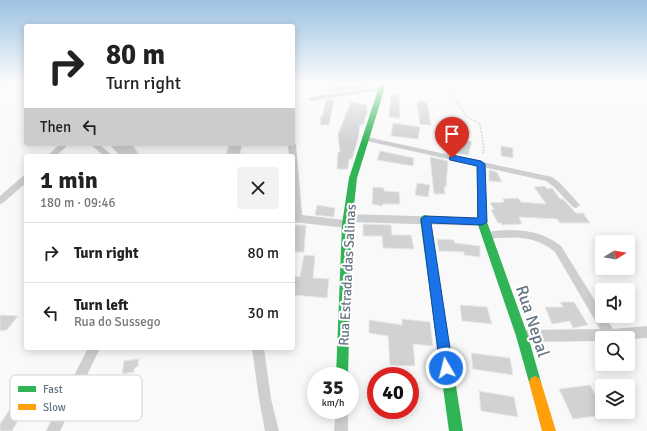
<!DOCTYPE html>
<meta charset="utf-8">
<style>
:root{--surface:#fff;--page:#f2f2f2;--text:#222;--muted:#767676;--line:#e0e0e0}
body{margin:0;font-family:Signika,sans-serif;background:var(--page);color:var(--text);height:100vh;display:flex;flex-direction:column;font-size:15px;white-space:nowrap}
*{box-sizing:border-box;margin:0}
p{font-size:13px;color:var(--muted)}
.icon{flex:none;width:22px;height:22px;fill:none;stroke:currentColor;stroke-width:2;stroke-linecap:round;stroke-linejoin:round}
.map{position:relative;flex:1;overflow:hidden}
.details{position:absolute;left:24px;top:154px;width:271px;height:196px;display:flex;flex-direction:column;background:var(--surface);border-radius:4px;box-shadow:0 2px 10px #0003}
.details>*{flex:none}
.banner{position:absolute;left:24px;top:24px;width:271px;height:122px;border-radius:4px;box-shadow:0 2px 10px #0003;background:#fff;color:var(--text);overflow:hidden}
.needle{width:26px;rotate:79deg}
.controls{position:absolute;left:595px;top:235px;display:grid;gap:8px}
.controls a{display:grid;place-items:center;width:40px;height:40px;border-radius:4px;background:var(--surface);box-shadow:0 2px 10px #0003;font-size:20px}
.speed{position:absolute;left:307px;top:367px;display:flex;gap:8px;font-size:20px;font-weight:700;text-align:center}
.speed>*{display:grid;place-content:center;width:52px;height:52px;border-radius:50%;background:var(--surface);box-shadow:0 2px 10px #0003;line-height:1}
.speed small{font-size:10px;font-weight:400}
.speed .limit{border:6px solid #d22;background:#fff;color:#111}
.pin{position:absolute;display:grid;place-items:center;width:34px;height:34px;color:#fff;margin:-41px -17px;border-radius:50% 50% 50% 0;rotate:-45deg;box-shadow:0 0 4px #0007}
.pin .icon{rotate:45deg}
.me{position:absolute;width:44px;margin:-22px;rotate:352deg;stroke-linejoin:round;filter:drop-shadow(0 0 3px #0008)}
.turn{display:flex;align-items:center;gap:14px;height:84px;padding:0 16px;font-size:18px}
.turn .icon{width:52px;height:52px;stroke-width:2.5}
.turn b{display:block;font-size:28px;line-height:34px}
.then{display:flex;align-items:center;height:38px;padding:0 16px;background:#0003;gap:8px;font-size:15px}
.round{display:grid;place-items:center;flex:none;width:42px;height:42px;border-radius:4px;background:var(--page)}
.headline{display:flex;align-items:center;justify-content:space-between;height:68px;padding:0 16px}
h1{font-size:24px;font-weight:700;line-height:30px}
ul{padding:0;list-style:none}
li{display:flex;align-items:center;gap:12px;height:60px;padding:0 16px;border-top:1px solid var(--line)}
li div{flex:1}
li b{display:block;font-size:15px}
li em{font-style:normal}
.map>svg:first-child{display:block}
</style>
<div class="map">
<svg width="647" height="431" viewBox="0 0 647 431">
<rect width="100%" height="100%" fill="#f9f9f9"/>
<!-- building -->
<g fill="#d0d2d3" stroke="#e8e8e8">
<path d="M330,84H365V88L327,93Z"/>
<path d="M391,95H399L400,118L389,117Z"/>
<path d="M331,99L334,100L329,125H321L320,117H322L326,100Z"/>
<path d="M417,101H427L431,125L420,124Z"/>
<path d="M351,102L367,105L366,110H368L363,125H360L358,139L352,159H349L348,169H337L338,152H340L338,134Z"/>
<path d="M393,123L420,127L418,139L391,136Z"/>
<path d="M459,139L472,142L468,155L455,153Z"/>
<path d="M109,144H132L140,156H120Z"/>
<path d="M229,145H242L240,154H226Z"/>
<path d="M501,146L513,148V158L501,156Z"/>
<path d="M380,151L414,158L413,166L377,160Z"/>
<path d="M430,157L448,161L446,187H444L445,194H434Z"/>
<path d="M489,170L497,172L502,182L489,181Z"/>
<path d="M417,183L430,185L428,197L415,195Z"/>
<path d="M545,186L547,189L552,188L560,199H563L576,213H583L590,223H560L557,219L519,217L522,224L502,225L501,223H498L491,210L494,209L490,203L504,202L503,199L518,198L521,202L546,204L534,187Z"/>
<path d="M373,187L384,188V191L399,192L400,204H383L382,206L372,204Z"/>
<path d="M317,205L335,208L334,217L315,215Z"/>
<path d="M363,224L391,225L392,235H411L414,249L383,248L382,236H363Z"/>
<path d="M293,225H306L304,252H293Z"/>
<path d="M437,239L454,240L455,243L480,246V257L464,255V252L439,251Z"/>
<path d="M304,255L315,256L313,278L329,279L327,298L293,295V276L300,277Z"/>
<path d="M560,302H574L588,325L573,328L570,321L552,324L545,307H563Z"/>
<path d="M460,305L487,307L492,324L462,321Z"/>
<path d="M0,315L18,316L7,330L0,331Z"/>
<path d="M402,319L430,322L433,346L413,344L415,366L390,365L388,336L369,333V320L402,325Z"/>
<path d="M471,353L510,358L513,375L473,369Z"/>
<path d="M139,359L138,366L134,369V372L122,374L124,361Z"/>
<path d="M590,385L602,408V412H604L606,415L573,419L559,389Z"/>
<path d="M479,391L514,397L518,417L481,411Z"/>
<path d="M10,409L23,412L12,431H0V424Z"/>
</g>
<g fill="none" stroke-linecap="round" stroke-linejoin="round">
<!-- path -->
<path stroke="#cbcccd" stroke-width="1.5" stroke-dasharray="1.5 1.5" stroke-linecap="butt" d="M450,84L451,92L466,116L480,124L484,149L483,155"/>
<!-- street -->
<g fill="#cecfd0" fill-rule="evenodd">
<path d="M3,84H9L0,91V86Z"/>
<path d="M380,87L383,89L382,90L311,101L308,99L311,97Z"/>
<path d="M364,137H367L552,177L560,183L580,205L576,208L573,207L554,187L546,181L367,141H364Z"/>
<path d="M293,142L296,144L302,215L345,220L343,218L345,215L348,214L482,218L485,219L487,222L485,225L482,226L350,222L352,224L350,227L347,228L293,222V156H289L288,144H293Z"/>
<path d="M60,144H69L56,156H47Z"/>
<path d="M90,144H99L113,156H104Z"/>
<path d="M26,175V183L3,203L0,204V196L23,176Z"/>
<path d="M506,230C527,230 545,233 561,246L602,312V316H605L613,329L647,326V338L628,339V338H602V341L522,342L518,340L516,336L518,332L522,330L600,329L555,252C533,234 513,237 487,239L484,238L482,235L484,232Z"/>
<path d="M88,348H100L60,431H46Z"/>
<path d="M252,348H264L271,399L279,431H265L259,399Z"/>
<path d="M336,410H348V431H334Z"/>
</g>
<!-- fast -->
<g fill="#30b455" fill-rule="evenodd">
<path d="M380,84H386L357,178L352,224L348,376H336L342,224L349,178Z"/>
<path d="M481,161L485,164L487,222L528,336L541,382L539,386L535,388L531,386L529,382L516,336L477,222V164Z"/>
<path d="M425,215L428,216L430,219L463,431H449L420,219L422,216Z"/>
</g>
<!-- slow -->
<path fill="#ff9f0a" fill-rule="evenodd" d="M535,376L539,378L541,382L556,431H542L529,382L531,378Z"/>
</g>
<!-- sky -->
<linearGradient id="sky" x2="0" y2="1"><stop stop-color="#9dc2e2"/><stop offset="0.58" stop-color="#fcfcfc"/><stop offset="1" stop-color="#fcfcfc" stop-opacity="0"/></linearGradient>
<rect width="647" height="144" fill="url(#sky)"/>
<!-- route -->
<path fill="#1a73e8" stroke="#114b97" d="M452,155L481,161L485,164L487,222L482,225L431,223L453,368L451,373L446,374L442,373L440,368L421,219L425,216L478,218L477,166L450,160L449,158Z"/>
<g text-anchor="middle" stroke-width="4" stroke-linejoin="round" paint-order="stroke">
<!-- street labels -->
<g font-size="14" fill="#657683" stroke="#fff">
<text transform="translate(347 275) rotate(-87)" y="5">Rua Estrada das Salinas</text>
</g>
<!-- near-street labels -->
<g font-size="17" fill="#657683" stroke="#fff">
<text transform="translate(533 321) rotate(72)" y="6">Rua Nepal</text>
</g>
</g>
<!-- legend -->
<rect x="10" y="375" width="132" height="46" rx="6" fill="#fff" stroke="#d1d6da" stroke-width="1"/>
<rect x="18" y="386" width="18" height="6" fill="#30b455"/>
<rect x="18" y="404" width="18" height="6" fill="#ff9f0a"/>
<g font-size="11" fill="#657683">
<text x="43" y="393">Fast</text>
<text x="43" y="411">Slow</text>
</g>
</svg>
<div class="controls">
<a><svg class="needle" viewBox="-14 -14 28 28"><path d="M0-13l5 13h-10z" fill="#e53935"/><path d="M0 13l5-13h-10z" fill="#767676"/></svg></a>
<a><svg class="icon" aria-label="sound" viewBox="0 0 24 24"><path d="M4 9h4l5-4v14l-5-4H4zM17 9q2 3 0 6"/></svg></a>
<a><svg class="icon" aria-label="search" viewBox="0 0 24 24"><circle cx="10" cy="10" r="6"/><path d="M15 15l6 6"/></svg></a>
<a><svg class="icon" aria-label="layers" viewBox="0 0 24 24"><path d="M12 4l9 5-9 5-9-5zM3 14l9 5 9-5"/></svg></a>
</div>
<div class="speed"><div>35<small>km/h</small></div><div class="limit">40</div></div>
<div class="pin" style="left:452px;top:158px;background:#d93025"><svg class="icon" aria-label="arrive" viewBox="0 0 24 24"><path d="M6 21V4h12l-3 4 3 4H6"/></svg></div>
<svg class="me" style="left:446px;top:368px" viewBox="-20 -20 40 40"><circle r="17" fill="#1a73e8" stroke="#fff" stroke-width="3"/><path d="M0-11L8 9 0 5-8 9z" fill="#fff"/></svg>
<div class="banner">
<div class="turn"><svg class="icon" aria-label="right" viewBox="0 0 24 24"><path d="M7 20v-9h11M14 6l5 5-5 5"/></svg><div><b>80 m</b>Turn right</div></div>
<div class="then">Then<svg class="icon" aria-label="left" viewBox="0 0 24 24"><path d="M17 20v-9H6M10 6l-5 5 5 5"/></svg></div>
</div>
<section class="details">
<div class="headline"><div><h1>1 min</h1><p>180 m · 09:46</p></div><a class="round"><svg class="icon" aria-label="close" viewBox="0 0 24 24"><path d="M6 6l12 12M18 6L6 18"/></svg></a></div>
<ul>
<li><svg class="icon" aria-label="right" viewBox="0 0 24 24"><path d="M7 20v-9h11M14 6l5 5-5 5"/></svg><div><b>Turn right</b></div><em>80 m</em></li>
<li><svg class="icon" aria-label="left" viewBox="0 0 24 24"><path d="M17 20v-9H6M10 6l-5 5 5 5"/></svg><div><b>Turn left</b><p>Rua do Sussego</p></div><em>30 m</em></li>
</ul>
</section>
</div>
